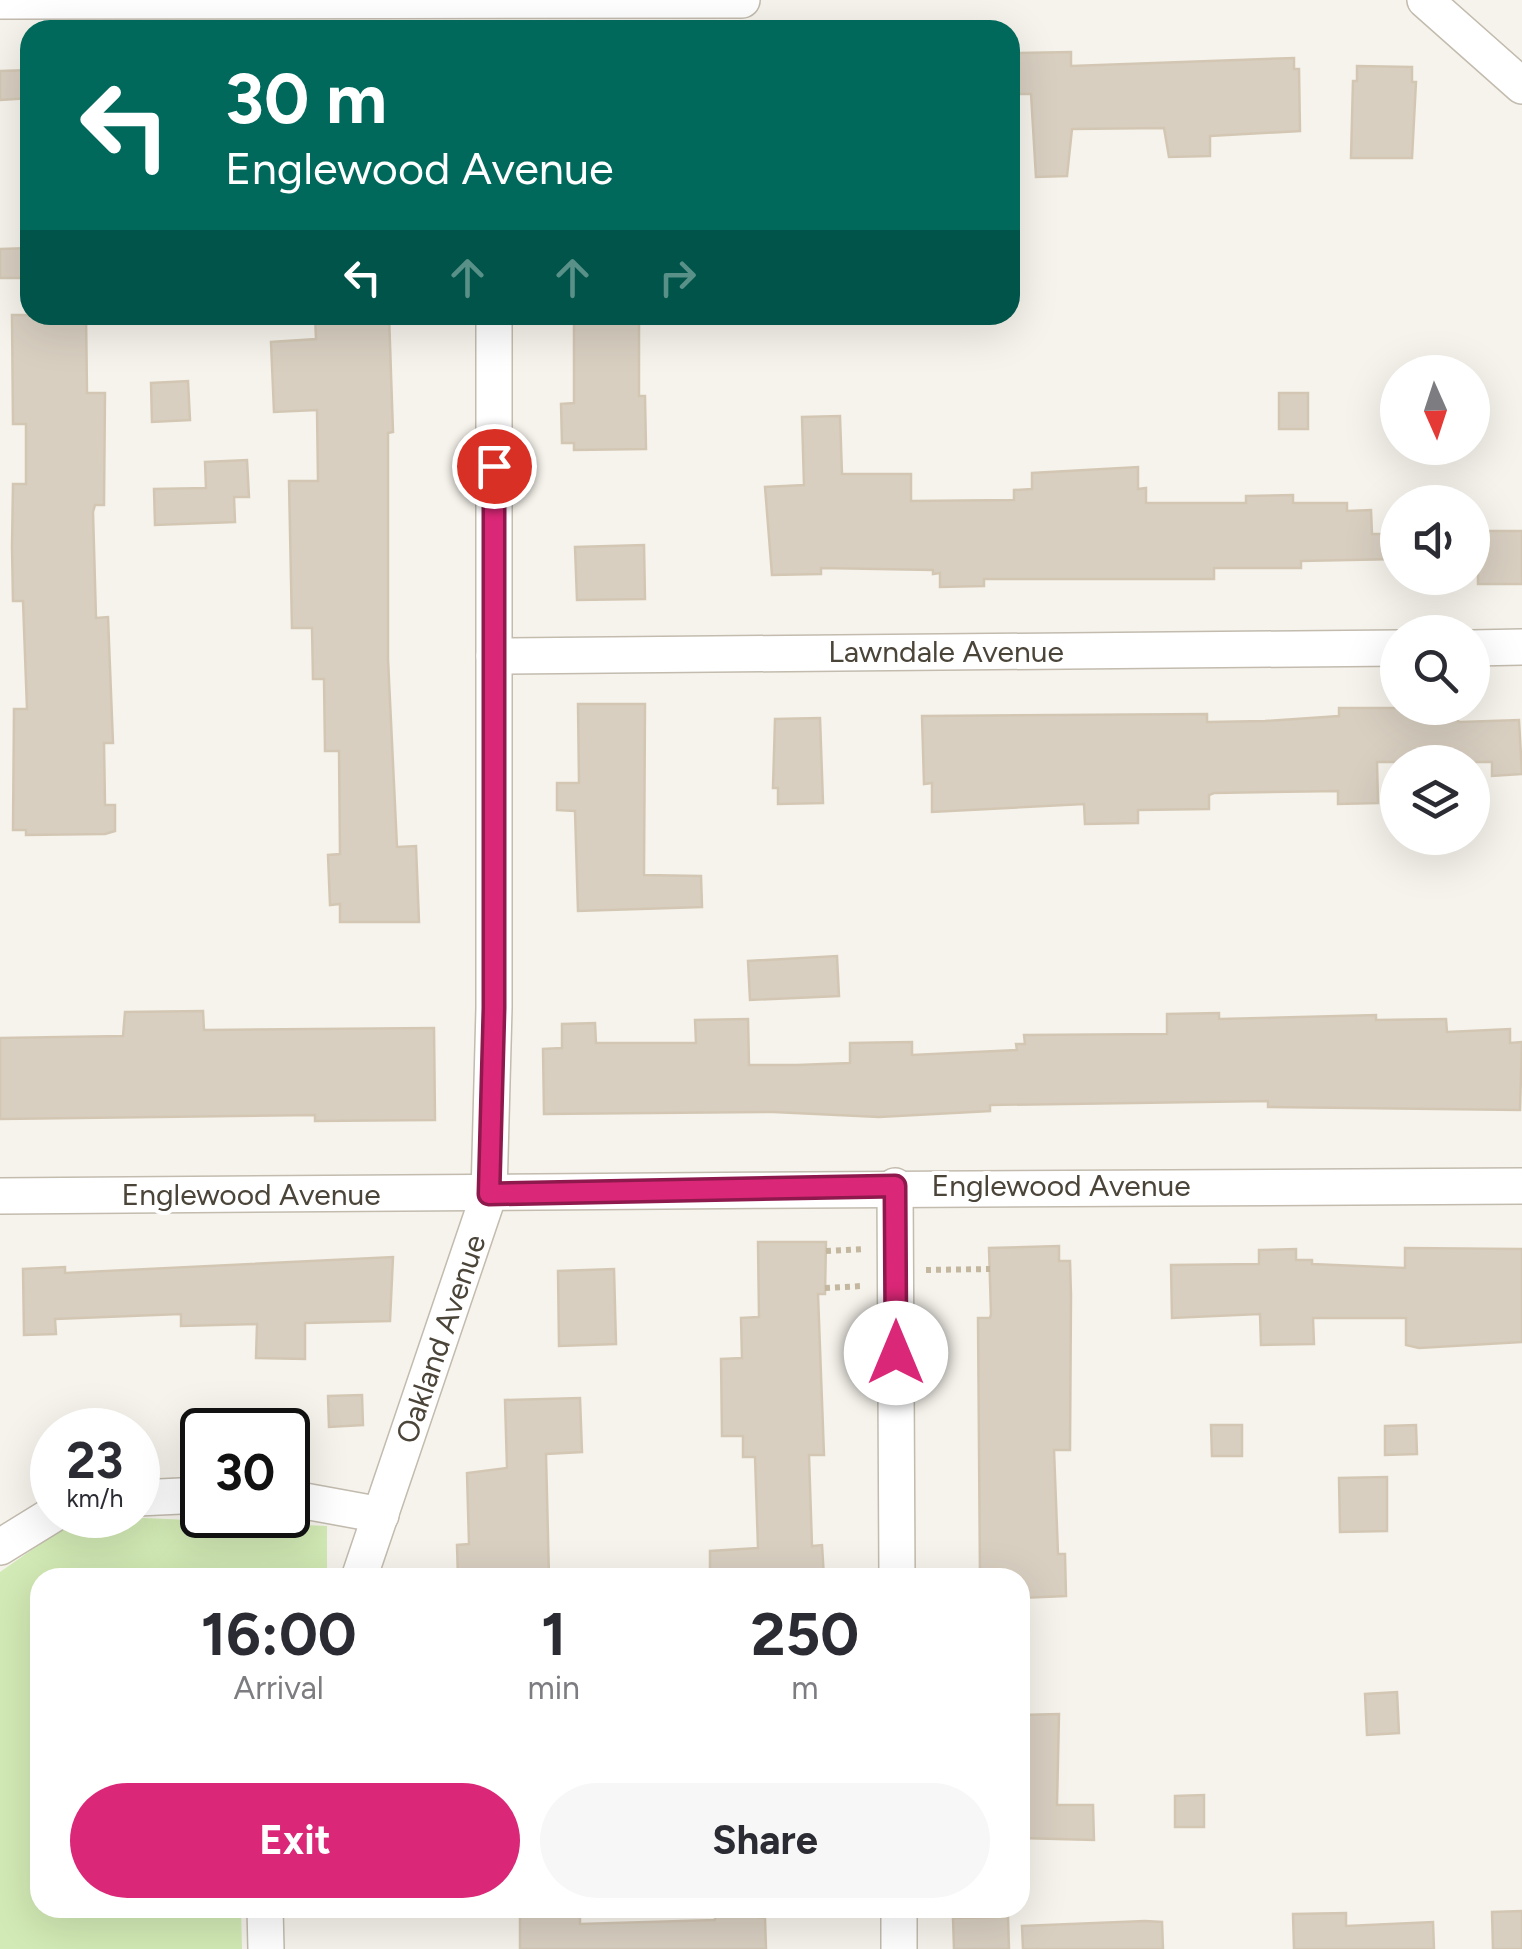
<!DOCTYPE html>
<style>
:root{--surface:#fff;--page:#f7f7f7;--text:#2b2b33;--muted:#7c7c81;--accent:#db2777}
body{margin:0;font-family:Figtree,sans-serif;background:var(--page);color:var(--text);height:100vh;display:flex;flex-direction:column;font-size:38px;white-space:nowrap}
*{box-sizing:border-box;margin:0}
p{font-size:32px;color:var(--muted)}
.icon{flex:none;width:55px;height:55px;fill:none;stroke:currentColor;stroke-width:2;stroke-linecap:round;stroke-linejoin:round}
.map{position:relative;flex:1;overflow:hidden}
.drawer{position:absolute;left:30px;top:1568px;width:1000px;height:350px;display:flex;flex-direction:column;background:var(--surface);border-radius:30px;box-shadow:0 10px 40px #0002}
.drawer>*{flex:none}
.banner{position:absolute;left:20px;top:20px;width:1000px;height:305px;border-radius:30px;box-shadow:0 10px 40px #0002;background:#00695c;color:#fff;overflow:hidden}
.needle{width:65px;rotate:177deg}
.controls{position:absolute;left:1380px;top:355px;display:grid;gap:20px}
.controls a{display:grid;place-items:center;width:110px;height:110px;border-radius:50%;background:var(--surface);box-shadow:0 10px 40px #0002;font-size:50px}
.speed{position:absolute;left:30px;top:1408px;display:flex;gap:20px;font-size:50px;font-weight:700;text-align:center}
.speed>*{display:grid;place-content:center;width:130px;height:130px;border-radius:50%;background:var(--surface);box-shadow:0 10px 40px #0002;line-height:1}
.speed small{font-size:25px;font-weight:400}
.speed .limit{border:5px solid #111;border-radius:15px;background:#fff;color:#111}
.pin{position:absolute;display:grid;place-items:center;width:85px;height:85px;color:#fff;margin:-42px;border:5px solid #fff;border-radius:50%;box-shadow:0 2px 10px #0007}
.me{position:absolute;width:110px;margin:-55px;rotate:0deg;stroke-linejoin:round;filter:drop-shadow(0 0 8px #0008)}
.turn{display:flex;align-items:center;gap:35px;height:210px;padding:0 40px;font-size:45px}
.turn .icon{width:130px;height:130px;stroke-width:2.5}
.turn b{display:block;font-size:70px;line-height:85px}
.lanes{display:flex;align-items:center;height:95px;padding:0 40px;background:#0003;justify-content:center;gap:50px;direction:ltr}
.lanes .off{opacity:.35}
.eta{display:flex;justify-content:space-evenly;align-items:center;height:170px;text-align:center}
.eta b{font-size:60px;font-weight:700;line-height:70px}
.button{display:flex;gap:20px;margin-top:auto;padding:20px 40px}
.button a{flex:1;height:115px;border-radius:60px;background:var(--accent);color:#fff;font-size:40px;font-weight:700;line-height:115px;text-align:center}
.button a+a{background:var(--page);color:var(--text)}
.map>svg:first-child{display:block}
</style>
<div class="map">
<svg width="1522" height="1949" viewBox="0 0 1522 1949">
<rect width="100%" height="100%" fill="#f6f3ec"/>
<!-- green -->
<path fill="#d2eab5" d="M122,1517L327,1526V1577L40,1578V1908H241L242,1949H0V1572L63,1528Z"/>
<!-- building -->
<g fill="#d8cfc1" stroke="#d3c7b4" stroke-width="2.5">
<path d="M1071,52V66L1294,58V69H1299L1300,131L1210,136V156L1169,157L1164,128L1072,129L1067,176L1036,177L1031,94H1019V53Z"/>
<path d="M1357,66L1412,67V82H1416L1412,158H1351L1353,81H1357Z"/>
<path d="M30,70V98L0,100V71Z"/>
<path d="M30,248V278H0V249Z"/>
<path d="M12,315H86L87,393H105L104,505H95L93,512L96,618L108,617L113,743H104L105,805H115V831L105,834L26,835V830H13L14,709H27L23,601H13L12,547L13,484H26V424H13Z"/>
<path d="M315,315H389L393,432L388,433V659L397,847L416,846L419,922H340V904L330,905L328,855L340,854L339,751H325L324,679H313L312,628H292L289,481H318L317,410L274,412L271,342L316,339Z"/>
<path d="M574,315H639V396H645L646,449L574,450V443H562L561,404L574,403Z"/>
<path d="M188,381L190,420L152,422L151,383Z"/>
<rect x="1279" y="393" width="29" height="36"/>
<path d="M840,416L842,474H911V501L1014,500V490L1032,489V473L1138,467V489L1146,488V503H1246V496L1293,495V503H1347V511L1371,510L1372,534H1398V559L1301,561V568H1214V579H984V586L940,587V573L933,574V570L821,568V574L772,575L765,487L804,485L802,417Z"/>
<path d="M247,460L249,497H234L235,522L155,525L154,489L206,488L205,462Z"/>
<rect x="1478" y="531" width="44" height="53"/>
<path d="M644,545L645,599L577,600L575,547Z"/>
<path d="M578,704H645L644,875L701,876L702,907L578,911L575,811L557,810V783H579Z"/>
<path d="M1339,708H1454V719L1460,722L1519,720L1522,774L1492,776V762H1377L1378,803L1338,804V791L1214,793L1209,795V809L1138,810V823L1085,824L1084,804L932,812V783L924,784L922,716L1207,714V722L1265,721L1339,716Z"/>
<path d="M820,718L823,803L778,804V788H773L775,719Z"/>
<path d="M837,956L839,996L750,1000L748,961Z"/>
<path d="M203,1011L204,1030L434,1028L435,1120L315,1121V1115L0,1119V1038L123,1036L125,1012Z"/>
<path d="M1219,1013V1019L1376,1015V1020L1446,1019L1447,1032L1510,1029V1043L1522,1042L1520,1110L1268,1107V1101L990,1105V1111L879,1117L773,1112L544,1114L543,1049L562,1048V1024L595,1023L596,1043H696L695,1020L748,1019L749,1065H797L850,1063V1043L912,1042V1055L1017,1050L1016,1044H1025L1024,1035L1167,1034V1014Z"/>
<path d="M758,1242H826L825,1294H818L824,1455H809L812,1546L822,1545L824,1578H710V1551L758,1548L755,1457H743V1436H722L721,1359L742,1358L741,1318L759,1317Z"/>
<path d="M1059,1246V1261H1070L1071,1295L1070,1450H1054L1058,1554H1065L1066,1596L1020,1598V1578H980L978,1318H990L991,1314L989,1248Z"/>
<path d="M1405,1248L1522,1249V1342L1419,1348L1406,1345V1318H1313L1314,1344L1261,1345L1260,1314L1172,1318L1171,1265L1259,1264V1250L1296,1249V1260H1312V1264L1405,1268Z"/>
<path d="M393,1257L390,1321L305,1323V1359L256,1358L257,1324L181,1326V1314L55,1319L56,1334L24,1335L23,1269L65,1267V1273Z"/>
<path d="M614,1269L616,1344L559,1346L558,1271Z"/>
<path d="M362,1395L363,1425L329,1427L328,1396Z"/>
<path d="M580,1398L582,1452L546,1454L549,1578H458L457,1545L469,1544L467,1473L507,1468L505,1400Z"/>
<path d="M1211,1425H1242V1456H1212Z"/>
<path d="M1416,1425L1417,1454L1385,1455V1426Z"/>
<path d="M1387,1477V1531L1340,1532L1339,1478Z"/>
<path d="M1397,1692L1399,1733L1367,1735L1365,1694Z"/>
<path d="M1059,1714L1057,1805H1093L1094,1840L1020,1838V1715Z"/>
<path d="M1204,1795V1827H1175V1796Z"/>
<path d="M715,1908H758V1917L765,1918L766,1949H520V1916L580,1915V1924L715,1920Z"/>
<path d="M1522,1911V1949H1493L1492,1912Z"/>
<path d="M1346,1913V1926L1433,1922L1434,1949H1294L1293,1914Z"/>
<path d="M1008,1917L1009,1949H954L953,1918Z"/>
<path d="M1145,1921L1162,1922L1163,1949H1023L1022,1926Z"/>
</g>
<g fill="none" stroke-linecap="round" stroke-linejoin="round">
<defs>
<g id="minor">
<path d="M1425,0L1522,86"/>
<path d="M0,1L742,0"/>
<path d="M1472,648L1522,647"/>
<path d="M494,656L1398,648"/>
<path d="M895,1186L897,1578"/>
<path d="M0,1196C507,1194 1015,1186 1522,1186"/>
<path d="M138,1498L202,1495"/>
<path d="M288,1498L381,1515"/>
<path d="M0,1547L52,1515"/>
<path d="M359,1578L489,1194L494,1008V315"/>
<path d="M265,1908L266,1949"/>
<path d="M899,1908V1949"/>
</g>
</defs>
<!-- minor casing -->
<use href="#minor" stroke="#c2bbae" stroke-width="38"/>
<!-- path -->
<g stroke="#c4b79f" stroke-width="6" stroke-dasharray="5 5" stroke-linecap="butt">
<path d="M826,1251L865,1249"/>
<path d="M926,1270L990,1269"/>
<path d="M825,1288L862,1286"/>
</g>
<!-- minor -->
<use href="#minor" stroke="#fff" stroke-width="35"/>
</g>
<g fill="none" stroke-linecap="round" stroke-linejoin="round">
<defs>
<path id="route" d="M494,466V1008L489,1194L895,1186L896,1353"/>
</defs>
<!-- route casing -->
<use href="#route" stroke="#8e194d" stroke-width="25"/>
<!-- route -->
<use href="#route" stroke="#db2777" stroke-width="18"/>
</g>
<g text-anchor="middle" stroke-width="8" stroke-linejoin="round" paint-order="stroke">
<!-- street labels -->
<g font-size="30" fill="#4b4439" stroke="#fff">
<text x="946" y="662">Lawndale Avenue</text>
<text x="1061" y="1196">Englewood Avenue</text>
<text x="251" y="1205">Englewood Avenue</text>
<text transform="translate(441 1339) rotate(-71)" y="10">Oakland Avenue</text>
</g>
</g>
</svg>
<div class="controls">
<a><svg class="needle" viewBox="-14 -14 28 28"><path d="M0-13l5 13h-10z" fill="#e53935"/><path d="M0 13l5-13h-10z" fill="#7c7c81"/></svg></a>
<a><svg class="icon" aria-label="sound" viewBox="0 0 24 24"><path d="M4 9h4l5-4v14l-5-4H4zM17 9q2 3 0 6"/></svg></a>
<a><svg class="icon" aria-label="search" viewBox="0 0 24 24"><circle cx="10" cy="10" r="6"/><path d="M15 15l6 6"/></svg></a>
<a><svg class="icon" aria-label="layers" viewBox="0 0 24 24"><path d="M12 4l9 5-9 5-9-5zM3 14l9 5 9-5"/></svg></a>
</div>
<div class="speed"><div>23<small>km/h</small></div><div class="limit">30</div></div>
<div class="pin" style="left:494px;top:466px;background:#d93025"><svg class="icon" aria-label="arrive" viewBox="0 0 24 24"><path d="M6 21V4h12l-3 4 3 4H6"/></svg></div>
<svg class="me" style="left:896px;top:1353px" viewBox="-20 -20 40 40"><circle r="19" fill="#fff"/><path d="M0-13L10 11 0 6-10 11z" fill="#db2777"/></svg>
<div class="banner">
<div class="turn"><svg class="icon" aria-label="left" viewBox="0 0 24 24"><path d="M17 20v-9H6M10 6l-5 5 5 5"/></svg><div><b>30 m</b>Englewood Avenue</div></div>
<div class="lanes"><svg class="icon" aria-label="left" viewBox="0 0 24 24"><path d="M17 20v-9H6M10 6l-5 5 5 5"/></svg><svg class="icon off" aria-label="ahead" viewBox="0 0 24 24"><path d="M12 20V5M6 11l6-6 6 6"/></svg><svg class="icon off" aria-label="ahead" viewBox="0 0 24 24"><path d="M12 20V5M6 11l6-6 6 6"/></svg><svg class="icon off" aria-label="right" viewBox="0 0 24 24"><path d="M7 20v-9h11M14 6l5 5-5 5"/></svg></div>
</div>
<section class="drawer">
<div class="eta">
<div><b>16:00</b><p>Arrival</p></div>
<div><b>1</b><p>min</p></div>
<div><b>250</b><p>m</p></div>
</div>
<div class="button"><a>Exit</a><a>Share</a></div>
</section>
</div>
